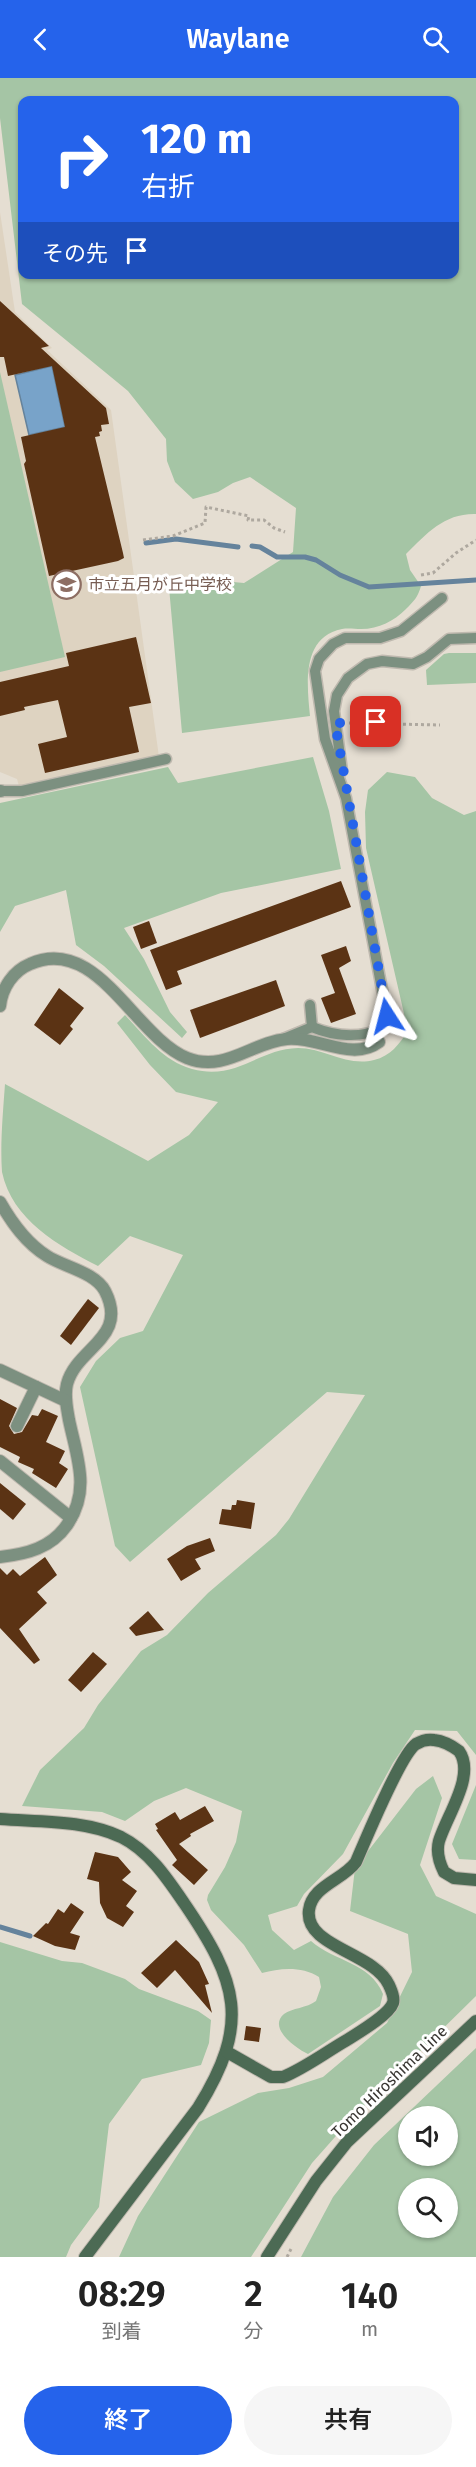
<!DOCTYPE html>
<html lang="ja">
<meta charset="utf-8">
<style>
:root{--surface:#fff;--page:#f6f6f6;--text:#222;--muted:#767676;--accent:#2563eb}
body{margin:0;font-family:"Fira Sans","Noto Sans JP",sans-serif;background:var(--page);color:var(--text);height:100vh;display:flex;flex-direction:column;font-size:22px;white-space:nowrap}
*{box-sizing:border-box;margin:0}
p{font-size:20px;color:var(--muted)}
.icon{flex:none;width:33px;height:33px;fill:none;stroke:currentColor;stroke-width:2;stroke-linecap:round;stroke-linejoin:round}
.map{position:relative;height:2179px;overflow:hidden}
.side{display:flex;flex-direction:column;background:var(--surface);flex:1}
.side>*{flex:none}
.hud{position:absolute;left:18px;top:18px;width:441px;height:183px;border-radius:12px;box-shadow:0 2px 4px #0004;background:#2563eb;color:#fff;overflow:hidden}
.tools{position:absolute;left:398px;top:2028px;display:grid;gap:12px}
.tools a{display:grid;place-items:center;width:60px;height:60px;border-radius:50%;background:var(--surface);box-shadow:0 2px 4px #0004;font-size:30px}
.pin{position:absolute;display:grid;place-items:center;width:51px;height:51px;color:#fff;margin:-26px;border-radius:12px;box-shadow:0 3px 9px #0006}
.me{position:absolute;width:66px;margin:-33px;rotate:351deg;stroke-linejoin:round;filter:drop-shadow(0 0 4px #0008)}
.turn{display:flex;align-items:center;gap:21px;height:126px;padding:0 24px;font-size:27px}
.turn .icon{width:78px;height:78px;stroke-width:2.5}
.turn b{display:block;font-size:42px;line-height:51px}
.then{display:flex;align-items:center;height:57px;padding:0 24px;background:#0003;gap:12px;font-size:22px}
.eta{display:flex;justify-content:space-evenly;align-items:center;height:102px;text-align:center}
.eta b{font-size:36px;font-weight:600;line-height:42px}
.cta{display:flex;gap:12px;margin-top:auto;padding:12px 24px}
.cta a{flex:1;height:69px;border-radius:36px;background:var(--accent);color:#fff;font-size:24px;font-weight:600;line-height:69px;text-align:center}
.cta a+a{background:var(--page);color:var(--text)}
header{display:flex;justify-content:space-between;align-items:center;height:78px;padding:0 24px;background:var(--accent);color:#fff;font-size:27px;font-weight:600}
.map>svg:first-child{display:block}
</style>
<header><svg class="icon" aria-label="back" viewBox="0 0 24 24"><path d="M15 5l-7 7 7 7"/></svg>Waylane<svg class="icon" aria-label="search" viewBox="0 0 24 24"><circle cx="10" cy="10" r="6"/><path d="M15 15l6 6"/></svg></header>
<div class="map">
<svg width="476" height="2179" viewBox="0 0 476 2179">
<rect width="100%" height="100%" fill="#e5ded2"/>
<!-- built -->
<path fill="#ded3c1" d="M0,134L15,234L52,270L47,272L111,332L159,679L19,708L17,701L0,694Z"/>
<!-- green -->
<g fill="#a5c5a5" fill-rule="evenodd">
<path d="M0,0H476V436C445,435 427,455 406,476L410,492L421,508C418,519 414,523 406,531C394,543 379,551 361,551C355,551 348,550 342,551C301,559 307,607 310,638L182,655L168,498L244,505L293,474L296,430L250,399L233,405L218,414L193,421L175,404L167,383L166,361L128,313L22,226L0,40ZM22,22H454V196H22Z"/>
<path d="M0,294L65,579L0,594Z"/>
<path d="M449,575H476V605L427,607L426,592L444,576Z"/>
<path d="M313,679L329,733L341,791L221,815L124,850L144,881L170,934L187,954L182,960L104,888L76,867L66,812L15,828L0,854V725L168,689L178,705Z"/>
<path d="M387,694L415,699L432,720L464,737L476,733V1677L457,1653L415,1652L393,1685L343,1776L304,1816L297,1828L268,1837L272,1852L294,1872L311,1863C335,1884 370,1884 383,1916L380,1928L308,1976C297,1971 267,1950 284,1936C292,1930 307,1930 316,1923L321,1909L319,1899C302,1888 280,1890 262,1895L244,1867L211,1832L207,1822L208,1817L225,1789L236,1764L242,1733L186,1710L154,1723L125,1743L102,1734L22,1728L40,1692L84,1650L98,1627L141,1573L167,1557L208,1515L276,1457L289,1441L365,1317L327,1314L130,1484L115,1468L80,1309L96,1283L120,1260L143,1253L183,1177L130,1158L98,1188C59,1168 12,1142 2,1094C0,1067 3,1034 5,1006L148,1083L189,1057L218,1024L176,1014L150,987L117,945L125,937C145,958 163,983 192,991C237,1003 258,971 298,970C324,970 347,989 374,982C391,978 399,966 408,953L366,770L365,734L368,712Z"/>
<path d="M433,1698L442,1720L420,1787L436,1818L476,1836V1918L351,2041L312,2085L251,2179H119L138,2138L199,2044L258,2015L289,2010L323,1999L387,1945L412,1894L408,1856L350,1833L355,1790L416,1711Z"/>
<path d="M476,1707V1782L459,1781L452,1766Z"/>
<path d="M0,1864L62,1883L82,1885L125,1901L139,1911L198,1933L211,1942L209,1965L201,1987L142,2001L109,2046L99,2129L71,2167L66,2179H0Z"/>
<path d="M476,1970V2179H301L333,2119L374,2067ZM408,2038H447V2078H408ZM408,2110H447V2150H408Z"/>
</g>
<!-- water -->
<path fill="#78a3c9" stroke="#65839c" stroke-width="1.5" d="M52,288L65,349L29,357L15,297Z"/>
<g fill="none" stroke-linecap="round" stroke-linejoin="round">
<!-- stream -->
<g stroke="#65839c" stroke-width="5">
<path d="M146,465L176,461L238,469"/>
<path d="M252,468L260,469L277,479H305L316,482L340,497L369,509L476,502"/>
<path d="M0,1849L30,1858"/>
</g>
</g>
<!-- building -->
<g fill="#5b3314">
<path d="M0,223L49,268L41,270L106,330L109,346L101,347L102,353L99,354L100,358L95,359L123,475L124,480L118,483L49,498L24,386L26,383L21,359L65,349L52,288L8,298L4,279H0Z"/>
<path d="M136,559L151,625L129,629L139,674L45,695L38,666L67,659L58,622L24,629L25,632L0,638V604L69,588L66,575Z"/>
<path d="M341,803L351,829L177,893L182,906L166,912L150,872Z"/>
<path d="M149,843L157,865L141,871L133,849Z"/>
<path d="M346,868L351,883L339,890L356,936L331,945L321,920L335,915L321,877Z"/>
<path d="M276,902L285,928L200,960L190,932Z"/>
<path d="M59,910L84,930L70,948L73,951L60,967L34,947Z"/>
<path d="M88,1221L99,1230L71,1267L60,1258Z"/>
<path d="M0,1321L17,1330L9,1348L14,1356L22,1354L32,1337L38,1338L42,1331L58,1338L46,1364L65,1373L59,1385L68,1391L56,1410L32,1395L34,1391L18,1384L20,1379L0,1369Z"/>
<path d="M0,1405L26,1426L13,1442L0,1431Z"/>
<path d="M237,1422L255,1425L251,1451L219,1446L222,1431L231,1432L232,1427H236Z"/>
<path d="M210,1460L215,1473L195,1481L201,1491L181,1503L167,1481L187,1468Z"/>
<path d="M45,1479L57,1497L37,1514L47,1525L19,1551L40,1582L34,1586L0,1550V1490L7,1497L13,1491L20,1498Z"/>
<path d="M148,1533L164,1552L136,1558L129,1550Z"/>
<path d="M93,1574L107,1586L81,1614L68,1602Z"/>
<path d="M205,1728L214,1743L190,1756L191,1758L179,1766L208,1792L194,1807L172,1787L177,1782L156,1752L158,1751L155,1746L175,1734L180,1742Z"/>
<path d="M95,1774L118,1779L131,1794L122,1802L137,1813L126,1828L134,1834L123,1849L107,1840L100,1825L99,1804L87,1801Z"/>
<path d="M71,1825L84,1834L70,1855L80,1858L75,1872L55,1868L33,1858L46,1845L48,1846L58,1831L64,1835Z"/>
<path d="M176,1862L199,1884L209,1906L205,1907L212,1935L175,1892L157,1910L141,1895Z"/>
<path d="M246,1948L261,1950L259,1964L244,1962Z"/>
</g>
<g fill="none" stroke-linecap="round" stroke-linejoin="round">
<defs>
<g id="lane">
<path d="M342,693L334,633L337,617L348,600L367,586L382,583L413,586L427,579L449,561L476,560"/>
<path d="M1,713H22L166,681"/>
<path d="M312,949C334,958 360,961 383,950L387,938L346,720L325,661L315,593L319,581L333,566L345,560H380L401,553L442,520"/>
<path d="M283,961L312,949L310,927"/>
</g>
<g id="street">
<path d="M0,713H1"/>
<path d="M0,928C2,910 13,893 30,886C97,856 134,958 187,980C225,995 252,964 287,961C318,958 352,984 379,964"/>
<path d="M0,1124C12,1145 26,1165 47,1178C64,1189 95,1194 105,1213C129,1260 77,1269 67,1306C64,1318 67,1330 69,1342C77,1380 91,1412 67,1447C51,1470 27,1476 0,1479"/>
<path d="M0,1292L66,1323"/>
<path d="M17,1348L36,1309"/>
<path d="M0,1383L71,1440"/>
</g>
<g id="secondary">
<path d="M0,1741C40,1744 85,1742 121,1759C149,1773 167,1800 184,1825C238,1904 251,1945 198,2030L85,2179"/>
<path d="M227,1974L271,1999H283C305,1990 326,1974 347,1962C358,1955 389,1937 393,1925C395,1919 391,1912 389,1907C374,1874 304,1869 309,1832C312,1808 343,1802 356,1784C365,1763 401,1676 416,1666C421,1663 428,1661 434,1662C443,1663 451,1667 459,1673C476,1697 447,1737 439,1763C436,1774 439,1784 444,1794L454,1800L476,1802"/>
<path d="M267,2179L316,2103L347,2064L476,1943"/>
</g>
</defs>
<!-- lane casing -->
<use href="#lane" stroke="#bfb9af" stroke-width="13"/>
<!-- street casing -->
<use href="#street" stroke="#bfb9af" stroke-width="14"/>
<!-- secondary casing -->
<use href="#secondary" stroke="#bfb9af" stroke-width="14"/>
<!-- path -->
<g stroke="#aea89f" stroke-width="3" stroke-dasharray="3 3" stroke-linecap="butt">
<path d="M143,462L173,458L205,445L206,429L249,438L248,442H264L274,450L285,454"/>
<path d="M421,497L433,495L456,475L476,462"/>
<path d="M349,645L440,647"/>
<path d="M287,2179L291,2171"/>
</g>
<!-- lane -->
<use href="#lane" stroke="#7c9080" stroke-width="10"/>
<!-- street -->
<use href="#street" stroke="#7c9080" stroke-width="12"/>
<!-- secondary -->
<use href="#secondary" stroke="#4c6a54" stroke-width="12"/>
</g>
<g fill="none" stroke-linecap="round" stroke-linejoin="round">
<!-- route -->
<path stroke="#2563eb" stroke-width="10" stroke-dasharray="0 18" d="M376,644L335,645L387,938"/>
</g>
<!-- icons -->
<defs>
<symbol id="school-ring" viewBox="-11 -11 22 22"><circle r="9.5" fill="#fff" stroke="#8d6e63" stroke-width="1.5"/><path d="M0-5L7-2L0 1L-7-2ZM-4 1L0 2.5L4 1V4Q0 6-4 4Z" fill="#8d6e63"/></symbol>
</defs>
<g fill-rule="evenodd">
<use href="#school-ring" x="50" y="490" width="33" height="33"/>
</g>
<g text-anchor="middle" stroke-width="6" stroke-linejoin="round" paint-order="stroke">
<!-- education labels -->
<g font-size="16" fill="#785e54" stroke="#fff" text-anchor="start">
<text x="88" y="512">市立五月が丘中学校</text>
</g>
<!-- street labels -->
<g font-size="16" fill="#3a3733" stroke="#fff">
<text transform="translate(389 2003) rotate(-44)" y="6">Tomo Hiroshima Line</text>
</g>
</g>
</svg>
<div class="tools">
<a><svg class="icon" aria-label="sound" viewBox="0 0 24 24"><path d="M4 9h4l5-4v14l-5-4H4zM17 9q2 3 0 6"/></svg></a>
<a><svg class="icon" aria-label="search" viewBox="0 0 24 24"><circle cx="10" cy="10" r="6"/><path d="M15 15l6 6"/></svg></a>
</div>
<div class="pin" style="left:376px;top:644px;background:#d93025"><svg class="icon" aria-label="arrive" viewBox="0 0 24 24"><path d="M6 21V4h12l-3 4 3 4H6"/></svg></div>
<svg class="me" style="left:387px;top:938px" viewBox="-20 -20 40 40"><path d="M0-17L14 15 0 8-14 15z" fill="#2563eb" stroke="#fff" stroke-width="4"/></svg>
<div class="hud">
<div class="turn"><svg class="icon" aria-label="right" viewBox="0 0 24 24"><path d="M7 20v-9h11M14 6l5 5-5 5"/></svg><div><b>120 m</b>右折</div></div>
<div class="then">その先<svg class="icon" aria-label="arrive" viewBox="0 0 24 24"><path d="M6 21V4h12l-3 4 3 4H6"/></svg></div>
</div>
</div>
<section class="side">
<div class="eta">
<div><b>08:29</b><p>到着</p></div>
<div><b>2</b><p>分</p></div>
<div><b>140</b><p>m</p></div>
</div>
<div class="cta"><a>終了</a><a>共有</a></div>
</section>
